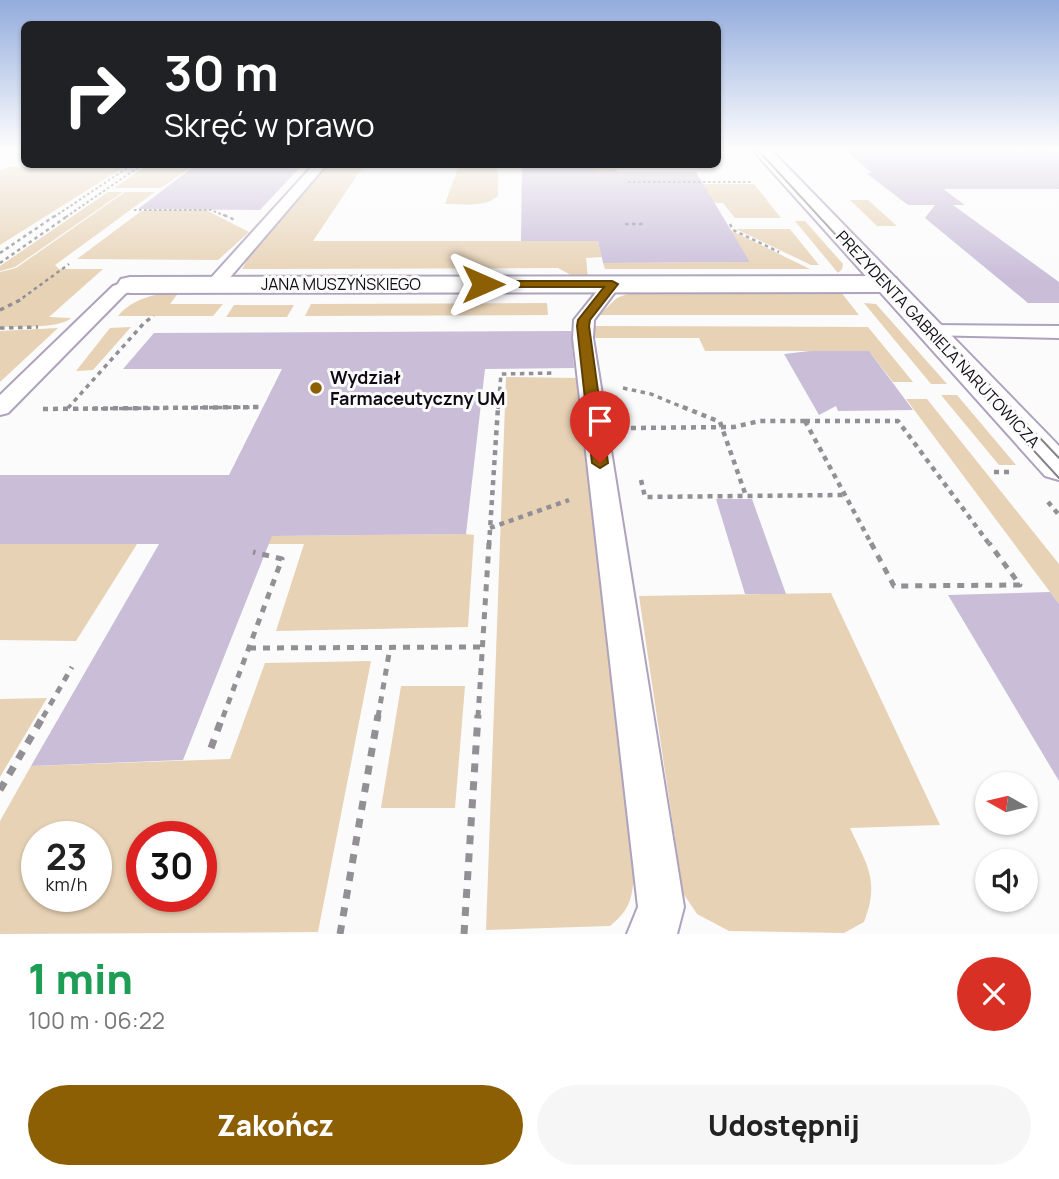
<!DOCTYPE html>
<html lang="pl">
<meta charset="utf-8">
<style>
:root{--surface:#fff;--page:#f6f6f6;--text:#222;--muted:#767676;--accent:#8c5f04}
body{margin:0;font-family:Manrope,sans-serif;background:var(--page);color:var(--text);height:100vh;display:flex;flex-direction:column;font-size:26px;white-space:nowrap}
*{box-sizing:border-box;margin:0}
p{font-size:23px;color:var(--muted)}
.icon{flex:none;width:38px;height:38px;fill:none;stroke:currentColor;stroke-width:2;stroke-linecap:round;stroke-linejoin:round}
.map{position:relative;height:934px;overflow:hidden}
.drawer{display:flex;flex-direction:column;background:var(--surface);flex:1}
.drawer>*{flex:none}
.banner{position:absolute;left:21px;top:21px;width:700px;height:147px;border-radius:10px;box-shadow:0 2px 5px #0004;background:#202124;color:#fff;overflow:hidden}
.needle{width:46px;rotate:278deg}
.controls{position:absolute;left:975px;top:772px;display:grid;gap:14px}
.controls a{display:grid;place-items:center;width:63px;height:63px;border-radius:50%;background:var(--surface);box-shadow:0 2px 5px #0004;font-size:35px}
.speed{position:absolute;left:21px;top:821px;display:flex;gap:14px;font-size:35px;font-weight:700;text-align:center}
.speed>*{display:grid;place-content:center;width:91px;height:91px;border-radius:50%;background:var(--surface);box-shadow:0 2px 5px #0004;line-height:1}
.speed small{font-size:18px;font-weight:400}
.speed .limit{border:10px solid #d22;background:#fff;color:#111}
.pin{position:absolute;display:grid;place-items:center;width:60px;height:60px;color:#fff;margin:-72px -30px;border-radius:50% 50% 50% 0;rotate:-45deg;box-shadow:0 0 7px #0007}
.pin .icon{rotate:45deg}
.me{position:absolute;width:77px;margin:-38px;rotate:90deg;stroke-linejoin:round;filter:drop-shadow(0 0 5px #0008)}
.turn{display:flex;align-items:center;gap:24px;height:147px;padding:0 28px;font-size:32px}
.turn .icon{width:91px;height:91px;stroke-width:2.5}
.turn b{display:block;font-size:49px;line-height:60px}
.round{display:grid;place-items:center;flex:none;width:74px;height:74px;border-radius:37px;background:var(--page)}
.overview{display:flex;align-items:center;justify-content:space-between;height:119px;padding:0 28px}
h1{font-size:42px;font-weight:800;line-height:52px;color:#1e9e55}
.button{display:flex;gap:14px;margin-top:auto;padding:14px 28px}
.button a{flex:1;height:80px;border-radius:42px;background:var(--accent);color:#fff;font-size:28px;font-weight:800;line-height:80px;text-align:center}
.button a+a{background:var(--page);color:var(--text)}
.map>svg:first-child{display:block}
</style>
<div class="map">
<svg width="1059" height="934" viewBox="0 0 1059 934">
<rect width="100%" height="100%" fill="#fbfbfb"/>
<!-- green -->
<g fill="#e7d2b5" fill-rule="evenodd">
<path d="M329,164L364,165L313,241H598L602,257L586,258L588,278L573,276L558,268L242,269L250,255Z"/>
<path d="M112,165H127L0,245V171L8,167H108Z"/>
<path d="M148,165H194L161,188H114Z"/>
<path d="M459,165H495L498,174V196C484,208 462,204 445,204Z"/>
<path d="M593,165H607L609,169H616L622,184H754L781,218H735L723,203H603Z"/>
<path d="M108,192H123L15,267L0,271V266Z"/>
<path d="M125,192H155L55,265L59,269H103L49,317L71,318C59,329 18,326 0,327V272L16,268Z"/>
<path d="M850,200H868L897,226H877Z"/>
<path d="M146,210H206L249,232L218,260L77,259L140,212Z"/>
<path d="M795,221H805L843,264L842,269L838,273Z"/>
<path d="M736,229H790L819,265H811Z"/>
<path d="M730,230L810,269H605L603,263L750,262Z"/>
<path d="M840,291L859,315H599L617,298L632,292Z"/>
<path d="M179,292L170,304H223L213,316H118C133,298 157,293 179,292Z"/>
<path d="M547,303L548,315L305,316L311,304Z"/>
<path d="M864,303L876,304L947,384H931Z"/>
<path d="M234,305H294L287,317H226Z"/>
<path d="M593,326L868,327L913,382H893L869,351H705L699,338H595Z"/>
<path d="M131,327L93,370L76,371L110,328Z"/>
<path d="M58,328L0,382V331Z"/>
<path d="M506,377L579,378L634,869C633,896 631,909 610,926L486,930Z"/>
<path d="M957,395L1016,465H999L941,395Z"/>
<path d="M906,399H927L1059,564V604Z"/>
<path d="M466,534L474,535L468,627L276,631L304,544H262L266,536Z"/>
<path d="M0,544H137L76,641L0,640Z"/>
<path d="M831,593L940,825L850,828C867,865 880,881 864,922L844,933L729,931L697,914L683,893L639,596Z"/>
<path d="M371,661L318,932L0,934V821L31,766L230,759L265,663ZM37,836H96V896H37ZM142,836H201V896H142Z"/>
<path d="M401,686H465L455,808H381Z"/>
<path d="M47,698L0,777V699Z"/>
</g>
<!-- building -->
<g fill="#c9bdd8">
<path d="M843,149L1059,151V189H943L965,205H953L1059,282V303H1028L925,218L935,205H908L866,173H872Z"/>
<path d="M197,164H303L260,210L138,209Z"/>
<path d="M522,164H593L595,172H696L750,262L603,263L598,241H521Z"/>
<path d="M571,331L574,368L485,369L466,534L272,536L183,760L31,766L159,544H0V475H229L282,369H123L154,333Z"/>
<path d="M810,351H869L913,410L838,411L836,406L819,415L784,354Z"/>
<path d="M716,499H752L786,594H745Z"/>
<path d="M1050,592L1059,604V781L948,595Z"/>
</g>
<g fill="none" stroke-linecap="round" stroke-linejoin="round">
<defs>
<g id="service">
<path d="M314,164H327L221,288H209L206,284L209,280Z"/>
<path d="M612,279L621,284L594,320L593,338L684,907L677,934H627L638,907L573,338L574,320L606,280Z"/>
<path d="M130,280L139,285L125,294L8,413L0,415V395L113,286Z"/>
<path d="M931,325L1059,326V338L924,335L921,331L924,327Z"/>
</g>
<path id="minor" d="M887,276L896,278L900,284L896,290L887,292L130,293L121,291L117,285L121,279L130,277Z"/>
<path id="tertiary" d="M752,149H770L1059,446V480L1045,476Z"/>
</defs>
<!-- service casing -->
<use href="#service" stroke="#aea2bd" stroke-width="4"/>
<!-- minor casing -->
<use href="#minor" stroke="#aea2bd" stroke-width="4"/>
<!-- tertiary casing -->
<use href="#tertiary" stroke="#aea2bd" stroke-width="4"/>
<!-- path-far5 -->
<g stroke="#929094" stroke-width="2" stroke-dasharray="2.5 2.5" stroke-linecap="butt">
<path d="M628,182H753"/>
<path d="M134,210H211L228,217"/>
<path d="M54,217L133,164"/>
<path d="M66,217L143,164"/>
</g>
<!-- path-far4 -->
<g stroke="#929094" stroke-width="2.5" stroke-dasharray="3.5 3.5" stroke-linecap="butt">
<path d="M224,215L235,220"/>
<path d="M625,224H644"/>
<path d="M730,224L733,230L779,252"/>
<path d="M0,253L56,215"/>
<path d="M0,263L69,215"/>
<path d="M17,302L69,264"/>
</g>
<!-- path-far3 -->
<g stroke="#929094" stroke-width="3.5" stroke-dasharray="4.5 4.5" stroke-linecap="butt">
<path d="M0,310L20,300"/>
<path d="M0,328L38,327"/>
<path d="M623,388L651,394L687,409"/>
<path d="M68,408L145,322L154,316"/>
<path d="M74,409L263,407"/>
<path d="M498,409L501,374L555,373"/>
</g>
<!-- path-far2 -->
<g stroke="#929094" stroke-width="4.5" stroke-dasharray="5 5" stroke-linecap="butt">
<path d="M683,407L720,422L746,496"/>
<path d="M43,409L263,407"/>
<path d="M805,421H898L990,545"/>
<path d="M805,421L872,545"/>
<path d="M631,428L734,427L760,421H805"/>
<path d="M994,472H1011"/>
<path d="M641,480L645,497L844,495"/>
<path d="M1048,502L1059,515"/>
<path d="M490,528L569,500"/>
<path d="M489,545L498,407"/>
</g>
<!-- path-far1 -->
<g stroke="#929094" stroke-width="5" stroke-dasharray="7 7" stroke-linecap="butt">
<path d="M871,543L894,586L1020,585L989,543"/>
<path d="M249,648L482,647"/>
<path d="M43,717L72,667"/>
<path d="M223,717L282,559L253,552"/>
<path d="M378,717L390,648"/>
<path d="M478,717L489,543"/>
</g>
<!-- path -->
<g stroke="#929094" stroke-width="7" stroke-dasharray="9 9" stroke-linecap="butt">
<path d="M211,748L223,715"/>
<path d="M0,790L44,715"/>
<path d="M340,934L378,715"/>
<path d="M464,934L478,715"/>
</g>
<!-- service -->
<use href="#service" fill="#fff" fill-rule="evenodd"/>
<!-- minor -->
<use href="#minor" fill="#fff" fill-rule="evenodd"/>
<!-- tertiary -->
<use href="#tertiary" fill="#fff" fill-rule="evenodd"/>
<!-- tram -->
<g stroke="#868488" stroke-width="2">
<path d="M757,149L1059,478"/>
<path d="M929,321L1059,458"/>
</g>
</g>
<!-- sky -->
<linearGradient id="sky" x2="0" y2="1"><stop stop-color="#93acdd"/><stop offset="0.53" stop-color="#fdfdfd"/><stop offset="1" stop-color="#fdfdfd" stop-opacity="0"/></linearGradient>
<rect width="1059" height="280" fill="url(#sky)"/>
<!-- route -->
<path fill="#8c5f04" stroke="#5b3e03" stroke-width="2" d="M612,281L618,284L590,320L589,326L608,463L600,468L592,463L577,326L578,320L604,287H483L478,284L483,281Z"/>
<!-- markers -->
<circle fill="#8c5f04" stroke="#fbfbfb" stroke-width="2.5" cx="316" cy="388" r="7"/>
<g text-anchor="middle" stroke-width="6" stroke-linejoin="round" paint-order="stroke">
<!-- far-street labels -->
<g font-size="16" fill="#0f0b14" stroke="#fbfbfb">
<text x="341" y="290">JANA MUSZYŃSKIEGO</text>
<text transform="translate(938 339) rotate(47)" y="6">PREZYDENTA GABRIELA NARUTOWICZA</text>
</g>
<!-- poi labels -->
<g font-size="18" font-weight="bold" fill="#0f0b14" stroke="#fbfbfb" text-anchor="start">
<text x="330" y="384">Wydział<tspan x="330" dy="21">Farmaceutyczny UM</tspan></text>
</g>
</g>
</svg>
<div class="controls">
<a><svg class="needle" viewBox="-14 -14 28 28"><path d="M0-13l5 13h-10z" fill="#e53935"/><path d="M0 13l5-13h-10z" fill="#767676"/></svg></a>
<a><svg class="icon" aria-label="sound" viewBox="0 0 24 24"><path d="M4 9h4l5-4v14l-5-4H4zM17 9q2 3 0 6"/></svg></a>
</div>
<div class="speed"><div>23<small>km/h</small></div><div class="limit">30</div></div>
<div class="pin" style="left:600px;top:463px;background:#d93025"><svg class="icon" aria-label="arrive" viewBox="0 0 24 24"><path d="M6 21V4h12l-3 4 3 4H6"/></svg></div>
<svg class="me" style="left:483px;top:284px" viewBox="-20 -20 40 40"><path d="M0-17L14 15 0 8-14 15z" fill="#8c5f04" stroke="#fff" stroke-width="4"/></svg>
<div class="banner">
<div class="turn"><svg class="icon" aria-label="right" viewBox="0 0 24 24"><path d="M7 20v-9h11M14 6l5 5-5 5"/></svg><div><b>30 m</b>Skręć w prawo</div></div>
</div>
</div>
<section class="drawer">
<div class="overview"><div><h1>1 min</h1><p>100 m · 06:22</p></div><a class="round" style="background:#d93025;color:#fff"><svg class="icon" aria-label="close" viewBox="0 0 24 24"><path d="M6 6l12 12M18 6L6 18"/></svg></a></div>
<div class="button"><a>Zakończ</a><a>Udostępnij</a></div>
</section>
